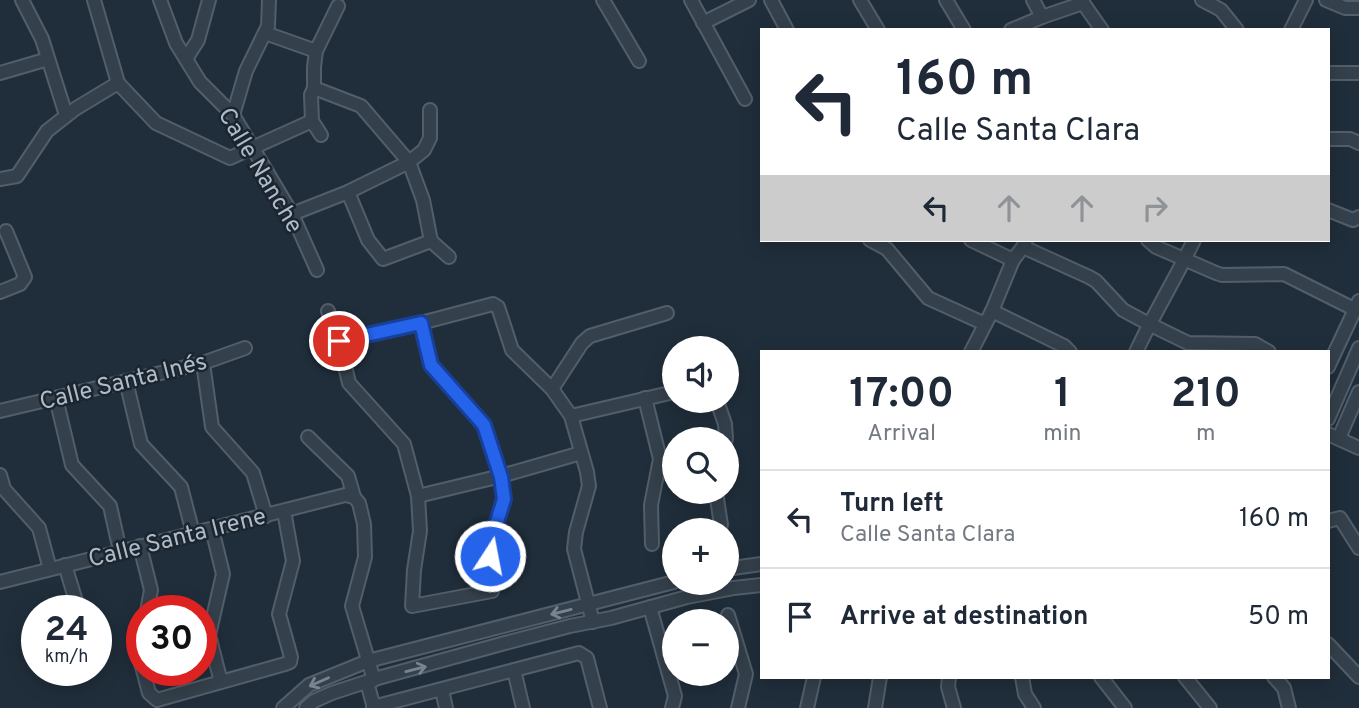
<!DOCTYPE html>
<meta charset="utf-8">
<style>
:root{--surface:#fff;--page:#f6f6f7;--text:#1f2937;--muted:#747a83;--line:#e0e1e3}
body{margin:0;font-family:Overpass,sans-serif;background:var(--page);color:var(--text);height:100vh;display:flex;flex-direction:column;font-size:26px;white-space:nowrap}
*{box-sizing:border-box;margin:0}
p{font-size:23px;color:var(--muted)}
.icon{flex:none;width:38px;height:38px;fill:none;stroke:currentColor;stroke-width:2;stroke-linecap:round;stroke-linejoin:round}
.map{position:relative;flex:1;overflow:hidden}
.sheet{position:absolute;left:760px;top:350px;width:570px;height:329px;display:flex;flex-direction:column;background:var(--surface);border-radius:0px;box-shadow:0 4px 18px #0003}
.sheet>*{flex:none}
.top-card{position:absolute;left:760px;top:28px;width:570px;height:214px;border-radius:0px;box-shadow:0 4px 18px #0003;background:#fff;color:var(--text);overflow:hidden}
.controls{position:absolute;left:662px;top:336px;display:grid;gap:14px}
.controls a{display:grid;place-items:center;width:77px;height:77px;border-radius:50%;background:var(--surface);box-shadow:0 4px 18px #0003;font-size:35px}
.speed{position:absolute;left:21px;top:595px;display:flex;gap:14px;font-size:35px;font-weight:700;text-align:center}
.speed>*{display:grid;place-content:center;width:91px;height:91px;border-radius:50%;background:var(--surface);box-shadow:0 4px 18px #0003;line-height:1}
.speed small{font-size:18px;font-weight:400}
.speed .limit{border:10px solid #d22;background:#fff;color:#111}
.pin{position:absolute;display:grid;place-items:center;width:60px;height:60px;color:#fff;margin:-30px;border:4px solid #fff;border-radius:50%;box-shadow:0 2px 7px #0007}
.me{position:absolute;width:77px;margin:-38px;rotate:11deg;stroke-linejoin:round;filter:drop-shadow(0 0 5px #0008)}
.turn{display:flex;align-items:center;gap:24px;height:147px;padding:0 21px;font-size:32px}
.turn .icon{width:91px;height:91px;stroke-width:2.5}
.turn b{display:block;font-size:49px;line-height:60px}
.lanes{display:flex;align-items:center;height:66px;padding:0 21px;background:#0003;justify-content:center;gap:35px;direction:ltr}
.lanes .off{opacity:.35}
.eta{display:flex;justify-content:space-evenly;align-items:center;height:119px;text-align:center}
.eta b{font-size:42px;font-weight:700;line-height:49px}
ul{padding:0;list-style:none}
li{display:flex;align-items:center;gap:21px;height:98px;padding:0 21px;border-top:2px solid var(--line)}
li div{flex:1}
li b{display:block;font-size:26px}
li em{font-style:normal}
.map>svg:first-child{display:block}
</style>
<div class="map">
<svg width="1359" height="708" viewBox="0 0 1359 708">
<rect width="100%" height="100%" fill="#202e3b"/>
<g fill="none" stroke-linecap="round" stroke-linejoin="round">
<defs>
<g id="minor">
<path d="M22,0L42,39L66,115"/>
<path d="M94,0L118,83L156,123L230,158L312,121"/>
<path d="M160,0L176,43L200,82L233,115L292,214L317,270"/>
<path d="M603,0L639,61"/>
<path d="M691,0L745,99"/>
<path d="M771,0L787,30"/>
<path d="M860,0L878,30"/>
<path d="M946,0L964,30"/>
<path d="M1033,0L1042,17"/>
<path d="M1083,0V3L1102,30"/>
<path d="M1202,0L1221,10L1237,30"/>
<path d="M1326,0L1345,8H1359"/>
<path d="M703,23L749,0"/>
<path d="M1011,30L1042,17L1083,3"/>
<path d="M1291,30L1306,0"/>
<path d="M265,33L316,51"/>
<path d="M186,59L198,40L209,0"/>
<path d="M0,73L48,59"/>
<path d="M1328,73H1359"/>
<path d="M314,88L361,106L409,162L423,200L431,241"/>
<path d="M233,115L246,71L268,26L269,0"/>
<path d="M321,135L312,121L311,95L314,88V67L316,51L338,6"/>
<path d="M1328,139H1350L1359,143"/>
<path d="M0,179L17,176L47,131L75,109L118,83"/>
<path d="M348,192L368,240L383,259L431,241"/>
<path d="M1328,210L1353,220L1359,217"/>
<path d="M292,214L348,192L409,162L424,150L430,138V110"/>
<path d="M870,240L887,249L928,298L985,324"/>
<path d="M971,240L1013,260"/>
<path d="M1148,240L1156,247L1216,273L1222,275L1284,274L1354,309"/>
<path d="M431,241L449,257"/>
<path d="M1023,247L1089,277L1096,281L1123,310L1149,324L1188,343L1255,344L1269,352"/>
<path d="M0,292L20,284L25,277L6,231"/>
<path d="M328,311L339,341L349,383L404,444L418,496L420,531L414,570L412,606L492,591L490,556L496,525L504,499L501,476L484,425L431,365L421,323"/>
<path d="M992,311L1064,346L1070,352"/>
<path d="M339,341L421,323L493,304L498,307L512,350L552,389L571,416L587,472L589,486L576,532L574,549L593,622"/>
<path d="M971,352L992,311L1013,260L1023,247L1026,240"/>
<path d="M1136,352C1154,313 1176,278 1194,240"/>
<path d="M203,363L212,427L253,473L266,516"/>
<path d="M1328,367L1359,301"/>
<path d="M126,381L141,444L181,487L193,533"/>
<path d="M552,389L582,343L590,336L667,313"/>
<path d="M56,398L72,465L110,506L120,551"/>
<path d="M645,398L660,459L651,505L652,544"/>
<path d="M717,401L725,424L726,439"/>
<path d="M0,411L203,363L245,348"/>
<path d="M571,416L674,392"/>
<path d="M1328,419L1359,348"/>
<path d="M1328,434L1359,448"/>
<path d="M308,437L348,476L354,497L359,503L364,524L365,557L352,606L374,680"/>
<path d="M1339,438L1359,392"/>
<path d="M0,475L4,489L39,528L50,569"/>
<path d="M716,492L721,525"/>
<path d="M418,496L501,476L581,453"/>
<path d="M1328,521L1340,518L1359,548"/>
<path d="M212,529L223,574L209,635L221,682"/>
<path d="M140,546L151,590L147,611"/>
<path d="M65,565L79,611"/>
<path d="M726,569L761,564"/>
<path d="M0,582L345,495L354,497"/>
<path d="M650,607L675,696L672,708"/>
<path d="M728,615L746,674L738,708"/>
<path d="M142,634L138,653L142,667"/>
<path d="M1328,644L1359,677"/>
<path d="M143,670L149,693L157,700L285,664L290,662L291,657L279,614L293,561L284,511"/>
<path d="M514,670L523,708"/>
<path d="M949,677L948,687L954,708"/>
<path d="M1022,677L1025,694L1034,708"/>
<path d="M1101,677L1125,708"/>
<path d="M1185,677L1210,708"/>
<path d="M1274,677L1284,688L1289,708"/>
<path d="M367,682L374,708"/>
<path d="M442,690L446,708"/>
<path d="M373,707L579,653L587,658L600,708"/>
<path d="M283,708L309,685L368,661L674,582"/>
<path d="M306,708L314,701L332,693L378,678L505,643L570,626L611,618L687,597L734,588L761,585"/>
<path d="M807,708L814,677"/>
<path d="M875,708L880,677"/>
</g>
</defs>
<!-- minor casing -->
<use href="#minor" stroke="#525e69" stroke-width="16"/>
<!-- minor -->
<use href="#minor" stroke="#34404b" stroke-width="12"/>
</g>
<!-- one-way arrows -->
<defs><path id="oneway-shaft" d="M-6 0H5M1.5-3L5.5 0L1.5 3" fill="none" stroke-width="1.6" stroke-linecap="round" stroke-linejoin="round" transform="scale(1.75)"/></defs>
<g stroke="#78848f">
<use href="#oneway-shaft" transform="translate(561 612) rotate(166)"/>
<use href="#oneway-shaft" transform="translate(416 669) rotate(-14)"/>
<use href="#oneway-shaft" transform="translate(319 682) rotate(156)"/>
</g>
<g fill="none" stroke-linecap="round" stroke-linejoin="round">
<defs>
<path id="route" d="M339,341L421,323L431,365L484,425L501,477L504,499L496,525L490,556"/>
</defs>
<!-- route casing -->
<use href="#route" stroke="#184099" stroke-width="18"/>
<!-- route -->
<use href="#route" stroke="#2563eb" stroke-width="12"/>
</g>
<g text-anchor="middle" stroke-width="5" stroke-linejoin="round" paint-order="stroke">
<!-- street labels -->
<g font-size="24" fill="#afbbc7" stroke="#1a2530">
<text transform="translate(261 170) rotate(59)" y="8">Calle Nanche</text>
<text transform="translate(123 381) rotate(-14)" y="8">Calle Santa Inés</text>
<text transform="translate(177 537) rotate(-14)" y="8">Calle Santa Irene</text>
</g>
</g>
</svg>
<div class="controls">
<a><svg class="icon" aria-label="sound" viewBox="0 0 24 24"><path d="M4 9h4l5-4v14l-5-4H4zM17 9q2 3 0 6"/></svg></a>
<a><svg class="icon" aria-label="search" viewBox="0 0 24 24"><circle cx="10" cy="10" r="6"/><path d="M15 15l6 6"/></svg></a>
<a>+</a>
<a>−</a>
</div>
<div class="speed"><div>24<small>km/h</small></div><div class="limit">30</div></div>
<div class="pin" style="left:339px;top:341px;background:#d93025"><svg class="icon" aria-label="arrive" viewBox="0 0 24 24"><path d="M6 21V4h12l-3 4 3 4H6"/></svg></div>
<svg class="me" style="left:490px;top:556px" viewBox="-20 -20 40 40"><circle r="17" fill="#2563eb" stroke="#fff" stroke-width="3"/><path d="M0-11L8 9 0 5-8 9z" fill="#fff"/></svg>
<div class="top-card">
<div class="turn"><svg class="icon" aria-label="left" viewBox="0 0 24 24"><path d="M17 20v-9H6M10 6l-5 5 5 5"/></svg><div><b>160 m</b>Calle Santa Clara</div></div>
<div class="lanes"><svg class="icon" aria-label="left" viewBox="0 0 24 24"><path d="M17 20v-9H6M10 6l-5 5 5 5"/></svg><svg class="icon off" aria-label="ahead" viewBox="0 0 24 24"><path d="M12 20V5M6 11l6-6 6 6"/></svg><svg class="icon off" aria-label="ahead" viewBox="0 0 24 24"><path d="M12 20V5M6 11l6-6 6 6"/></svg><svg class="icon off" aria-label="right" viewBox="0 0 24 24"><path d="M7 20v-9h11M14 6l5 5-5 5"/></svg></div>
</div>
<section class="sheet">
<div class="eta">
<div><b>17:00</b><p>Arrival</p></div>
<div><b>1</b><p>min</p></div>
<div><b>210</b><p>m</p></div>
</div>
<ul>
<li><svg class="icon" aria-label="left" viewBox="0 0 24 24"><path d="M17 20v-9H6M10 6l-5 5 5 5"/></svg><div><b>Turn left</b><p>Calle Santa Clara</p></div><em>160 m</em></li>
<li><svg class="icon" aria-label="arrive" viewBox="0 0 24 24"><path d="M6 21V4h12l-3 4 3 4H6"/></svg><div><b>Arrive at destination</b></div><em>50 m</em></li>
</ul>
</section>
</div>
